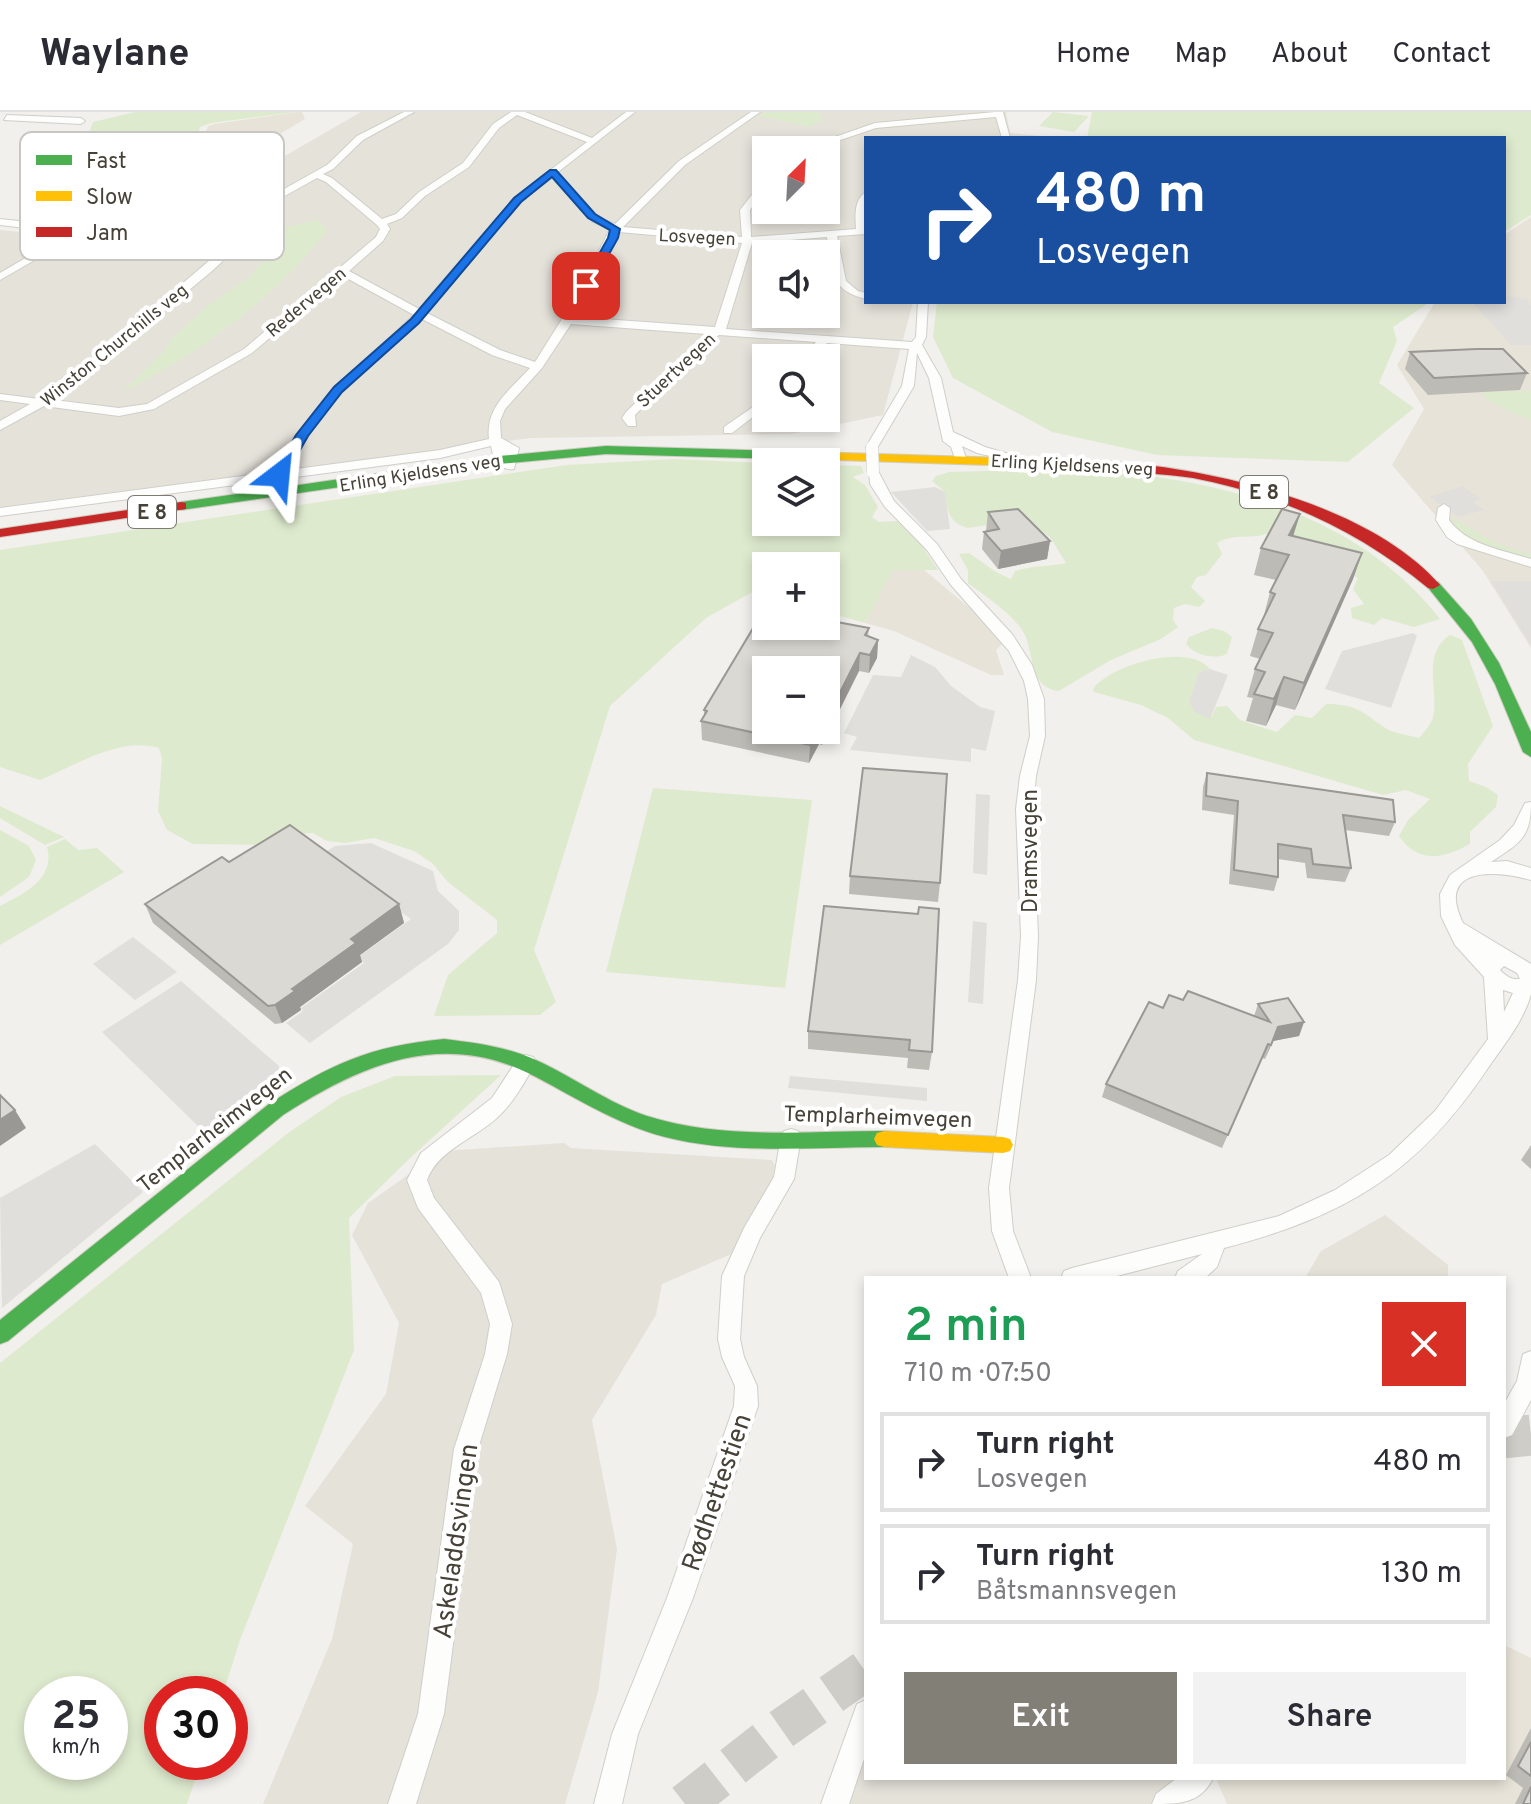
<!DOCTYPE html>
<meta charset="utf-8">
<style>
:root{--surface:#fff;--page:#f2f2f3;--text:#2b2b33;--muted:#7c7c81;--line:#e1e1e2;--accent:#827f77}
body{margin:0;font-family:Overpass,sans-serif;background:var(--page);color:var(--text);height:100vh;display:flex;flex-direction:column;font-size:30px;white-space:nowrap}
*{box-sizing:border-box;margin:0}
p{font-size:26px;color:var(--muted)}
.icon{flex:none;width:44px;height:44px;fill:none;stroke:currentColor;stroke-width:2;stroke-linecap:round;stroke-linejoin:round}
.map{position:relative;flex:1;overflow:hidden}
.details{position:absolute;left:864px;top:1164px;width:642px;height:504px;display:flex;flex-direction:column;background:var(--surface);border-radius:0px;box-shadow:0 4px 12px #0003}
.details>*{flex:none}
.guide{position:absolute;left:864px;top:24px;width:642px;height:168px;border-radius:0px;box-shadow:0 4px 12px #0003;background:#1a4fa0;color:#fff;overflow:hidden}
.needle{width:52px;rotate:24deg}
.fabs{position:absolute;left:752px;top:24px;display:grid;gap:16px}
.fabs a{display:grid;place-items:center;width:88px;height:88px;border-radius:0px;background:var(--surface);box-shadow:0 4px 12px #0003;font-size:40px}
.speed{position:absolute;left:24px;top:1564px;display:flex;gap:16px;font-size:40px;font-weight:700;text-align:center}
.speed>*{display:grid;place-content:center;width:104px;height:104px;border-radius:50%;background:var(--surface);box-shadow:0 4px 12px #0003;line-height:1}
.speed small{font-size:20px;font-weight:400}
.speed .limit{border:12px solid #d22;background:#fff;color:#111}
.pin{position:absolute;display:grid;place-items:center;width:68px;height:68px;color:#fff;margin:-34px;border-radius:16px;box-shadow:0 4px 12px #0006}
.me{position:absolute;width:88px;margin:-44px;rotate:29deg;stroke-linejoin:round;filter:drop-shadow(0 0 6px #0008)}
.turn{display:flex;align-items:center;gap:28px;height:168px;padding:0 40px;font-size:36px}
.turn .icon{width:104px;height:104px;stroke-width:2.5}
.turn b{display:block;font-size:56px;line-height:68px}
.round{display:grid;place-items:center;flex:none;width:84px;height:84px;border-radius:0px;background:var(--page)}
.overview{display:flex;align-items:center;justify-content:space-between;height:136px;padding:0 40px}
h1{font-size:48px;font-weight:600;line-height:60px;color:#1e9e55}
.primary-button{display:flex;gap:16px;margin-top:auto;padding:16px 40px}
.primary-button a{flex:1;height:92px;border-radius:0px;background:var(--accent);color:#fff;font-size:32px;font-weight:600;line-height:92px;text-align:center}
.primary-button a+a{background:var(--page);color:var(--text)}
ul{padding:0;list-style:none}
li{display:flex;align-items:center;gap:24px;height:100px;margin:0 16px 12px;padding:0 24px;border:4px solid var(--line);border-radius:0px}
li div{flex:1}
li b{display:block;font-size:30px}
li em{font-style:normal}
header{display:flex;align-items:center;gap:48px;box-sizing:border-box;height:112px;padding:0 40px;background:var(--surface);border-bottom:2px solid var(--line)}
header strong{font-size:38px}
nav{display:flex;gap:44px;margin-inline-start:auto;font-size:28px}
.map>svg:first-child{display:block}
</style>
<header>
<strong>Waylane</strong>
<nav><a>Home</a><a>Map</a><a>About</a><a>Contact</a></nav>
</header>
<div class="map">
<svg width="1531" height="1692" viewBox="0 0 1531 1692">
<rect width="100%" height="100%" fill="#f1f0ec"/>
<!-- residential -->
<g fill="#e5e2da" fill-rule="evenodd">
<path d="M361,0H1006L1010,21L1062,26H866V190H913L883,303L792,322L531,326L0,395V118L167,135L238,71ZM766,38H826V98H766ZM766,142H826V202H766ZM766,246H826V306H766Z"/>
<path d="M564,1031L571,1036L772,1048L775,1054L769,1086L750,1134L662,1172L656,1203L592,1308L617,1437L598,1580L565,1692H263L332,1527L353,1432L305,1394L386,1282L399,1211L352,1123L368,1091L442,1039Z"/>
<path d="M1385,1103L1448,1153V1166H1305L1321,1139Z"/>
<path d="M866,1642V1666H1184L1175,1673L1184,1692H849Z"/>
</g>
<!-- education -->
<g fill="#e7e3d8">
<path d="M297,0H302L305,7L260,34L238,37L203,28L208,14L214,12Z"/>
<path d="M1531,105V536L1483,459L1392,353L1424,297L1397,253L1435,190H1504V123Z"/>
<path d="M923,457L985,509L1002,532L996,538L1004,563H991L894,519L865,511L893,458Z"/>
<path d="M1504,1533L1531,1546V1692H1227L1217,1669L1221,1666H1504Z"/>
</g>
<!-- green -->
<g fill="#deeace" fill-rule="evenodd">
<path d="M135,0H295L211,11L200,15L197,27L238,40L239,47C210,50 183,45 153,48L176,19L133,20L87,26L93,10Z"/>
<path d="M765,0H818L823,6L809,15L758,4Z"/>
<path d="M1053,0L1089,4L1074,20L1039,14Z"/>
<path d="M1092,0H1531V103L1504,120V26H1087Z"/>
<path d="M317,108L328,118C273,188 199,242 121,281L164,239L171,227L207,194L250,164L273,136L265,120Z"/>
<path d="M937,190H1430L1393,215L1397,229L1379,271L1414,296L1348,350L1157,343L1052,320L953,266L933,225Z"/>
<path d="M1531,278V309L1490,290L1481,281Z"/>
<path d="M675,347L766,351V410H826V353L861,354L864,361L853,365L865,373L878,395L872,405L879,410L897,409L920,431L938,458H893L865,511L826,500V454H766V483L754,479L706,506L610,594L534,838L556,890L540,903L434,904L448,863L497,821V808L448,770L432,751L414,739L374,726L345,731L327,729L313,721L296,722L275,733L193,732L167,718L158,699L162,647L159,636C120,624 76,653 40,668L0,655V438L566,353Z"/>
<path d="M1047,357C1187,359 1350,390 1440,507L1414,515L1382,506L1374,513L1352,506L1351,496L1364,492L1353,477L1358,466L1272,420C1251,429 1235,420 1217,431L1222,442L1206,463L1197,465L1191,475L1205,489L1199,495L1185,492L1174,496L1173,508L1178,515L1161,527L1111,548L1059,579C1026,575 1036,538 1022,518C1009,499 986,485 968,471V458L959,442L969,441L996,460L1011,467L1015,459C1033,453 1049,455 1066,451L1050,425L1025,408L967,416C948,410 947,398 945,380L932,369L936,364L949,360Z"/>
<path d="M1450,404L1496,431L1531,442V449L1489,435L1458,420Z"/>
<path d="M1212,516L1224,519L1232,525L1227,542C1213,548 1195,543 1186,532L1189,525Z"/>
<path d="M1450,523L1462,528L1493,614L1468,652L1469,669L1486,675L1498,683L1496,695L1470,720V732C1443,747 1418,752 1399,724L1408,708L1430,687L1406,678L1383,683L1194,628L1168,606L1141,593L1094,580L1093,577C1110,553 1188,530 1210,557L1199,560L1211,606L1216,595L1227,594L1240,608L1277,620L1295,603L1312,606L1326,592C1359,592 1362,601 1387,617C1396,622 1409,623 1419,626C1424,620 1431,613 1433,605C1439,578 1421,542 1450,523Z"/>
<path d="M653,676L812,688L785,876L606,860Z"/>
<path d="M0,694L64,725L45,733L0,706Z"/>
<path d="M0,718L29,734L36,748L29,765L0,785Z"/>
<path d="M65,727L78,738L97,736L124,760L0,833V794C24,782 56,766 47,735Z"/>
<path d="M501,963L408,1048L349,1106L354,1238L240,1528L223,1582H162V1650H201L187,1692H0V1251L288,1021L341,985L395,964ZM42,1582H110V1650H42Z"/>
</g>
<!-- parking -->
<g fill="#e0dfdc">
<path d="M1504,184L1527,187L1531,194V233H1511L1472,190H1504Z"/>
<path d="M1462,374L1481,387L1473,390L1484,398L1458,405L1430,385Z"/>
<path d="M935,375L945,380L950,417L927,419L891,380Z"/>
<path d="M1491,469H1531V534L1524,522Z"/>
<path d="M1413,521L1417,524L1391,596L1325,577L1342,539Z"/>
<path d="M911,543L935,555L951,574L980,595L995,599L986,639L971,636V650L850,638L857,625L844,621L873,563L901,565Z"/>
<path d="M1210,557L1228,563L1210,607L1195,600L1189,590L1199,560Z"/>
<path d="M976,682L990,683L987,763L973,761Z"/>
<path d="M371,731L433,759L438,779L459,799V818L448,832L310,931L286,911L303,899L301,896L364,851L358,845L411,807L321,743L335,734Z"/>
<path d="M973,809L987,811L983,892L968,890Z"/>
<path d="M133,825L177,860L135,888L93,852Z"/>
<path d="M181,869L279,954L280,969L220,1017L203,1019L102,920Z"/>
<path d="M790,964L927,976V989L788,976Z"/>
<path d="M95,1032L143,1080L2,1196L0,1086Z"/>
</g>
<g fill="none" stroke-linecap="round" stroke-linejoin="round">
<!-- primary-tunnel -->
<g stroke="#cfcdc8" stroke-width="41" stroke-dasharray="41 20" stroke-linecap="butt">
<path d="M1504,1326L1531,1323"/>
<path d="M685,1692L773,1623L866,1558"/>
</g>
<defs>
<g id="street">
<path d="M404,0H414L363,28L333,57L323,62L332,66L382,107L396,102L419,80L463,51L493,12L511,0H525L592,26L626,0H635L558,60L599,106L615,112L679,49L751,0H760L685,53L623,115L742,125L740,98L766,65V75L750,98L751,125L856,117C855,104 854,87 866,80V122L837,124L846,169L858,179L866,181V187C829,178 831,158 827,125L752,131L726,217L912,230L916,225L918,190H928L926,225L922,233L941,266L953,320L985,335L1030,348L1024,352L977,341L962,334L967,349L957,352L951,335L943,329L929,266L917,241L914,274L876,338H868L866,335L902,274L909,237L827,231L815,246H803L816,230L719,223L704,233L635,303L636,314H628L622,306L626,300L706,222L571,212L542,256L505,297L500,309L501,326L519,336L514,357C500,359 493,347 491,334L440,346L0,404V396L274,360L296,323L327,283L414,203L343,164L252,241L154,297L119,304L44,294L0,318V309L30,292L0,288V282L40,287L58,277L223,137L80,122L0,168V161L68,121L0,113V107L227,131L259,91L327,53L357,24ZM517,3L587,30L514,86L419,197L349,159L383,129L390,117L387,112L402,106L425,84L469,55L499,16ZM553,65L593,110L610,117L574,188L535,250L500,238L427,201L520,90ZM317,66L326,70L377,113L380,117L376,125L244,237L147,292L119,296L54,288L66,281L212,159L228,144L265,95ZM619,120L742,131L715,215L575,205ZM422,207L492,243L530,256C510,278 485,295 489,327L440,338L288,358L307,324L335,287Z"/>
<path d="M995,0H1003L1010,26H1002L996,5L876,16L811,38H798L875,11Z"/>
<path d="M7,3L81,6L85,9L81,12L4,8Z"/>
<path d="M766,286V295L732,321H724V315Z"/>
<path d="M869,357H877L894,389L937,432L961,467L1012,522L1032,553L1044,587L1045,624L1036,664L1033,697L1038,824L1036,868L1009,1076L1013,1119L1031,1166H1009L992,1119L989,1076L1018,868L1021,824L1016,697L1020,664L1030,624L1028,587L1024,569L1009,539L951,473L927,438L885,395L870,372Z"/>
<path d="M1444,392L1450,396L1449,408C1467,433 1502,438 1531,447V455L1457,432L1447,425L1436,408L1438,396Z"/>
<path d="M1531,690C1531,726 1520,731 1491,750L1507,749L1531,756V768C1496,758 1435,754 1463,811L1531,852C1531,861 1531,873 1531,882C1524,909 1503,934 1488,956C1417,1062 1346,1104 1224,1136L1217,1155L1205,1166H1175L1178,1159L1202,1142L1109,1166H1061L1064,1159L1072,1156L1279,1104L1335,1078L1389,1043L1435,999L1488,927L1484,865L1455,833L1441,804L1440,782L1450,763L1500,728L1514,713L1525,691ZM1504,854L1517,861L1520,867C1511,868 1506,864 1500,858ZM1503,878L1513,881L1504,900Z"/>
<path d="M526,943L533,945L536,950C526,968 515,988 501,1002C479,1025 438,1037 427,1068L434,1086L499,1170L512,1212L507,1242L478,1337L444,1602L416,1692H388L418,1602L454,1337L485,1242L490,1212L481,1181L418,1096L407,1068L421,1041L492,986L519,945Z"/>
<path d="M791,1017L798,1019L801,1025L794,1067L760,1126L744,1164L740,1227L744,1245L757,1274L758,1294L693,1486L638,1622L622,1692H594L612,1622L667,1486L734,1294L735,1274L722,1245L718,1227L722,1164L744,1116L774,1065L781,1025L784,1019Z"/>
<path d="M1531,1239V1288L1512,1323L1504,1326V1292L1517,1269L1523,1242Z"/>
<path d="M866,1588V1641L849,1692H821L857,1592Z"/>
<path d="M1177,1666H1213C1201,1692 1178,1692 1152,1692L1156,1682Z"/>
</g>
<g id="fast">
<path d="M606,334L779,339L785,343L779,347L606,342L499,352L181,398L175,394L181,390L499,344Z"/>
<path d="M1433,469L1438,470L1471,507L1499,551L1531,620V645L1523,640L1495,572L1472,530L1426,473Z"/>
<path d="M444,927C477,931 508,935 538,949C575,966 608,991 647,1004C722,1028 807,1019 884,1019L891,1021L894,1027L891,1033L884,1035C813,1035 735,1043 665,1025C615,1012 574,984 528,961C439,918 359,954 283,1003L8,1229L0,1232V1208L269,992C331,952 370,934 444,927Z"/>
</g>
<g id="slow">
<path d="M779,339L1106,349L1112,353L1106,357L775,346V340Z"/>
<path d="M884,1019L1003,1025L1010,1027L1013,1033L1010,1039L1003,1041L884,1035L877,1033L874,1027L877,1021Z"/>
</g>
<g id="jam">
<path d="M1106,349C1210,356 1368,391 1440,473L1433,477L1428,476C1359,419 1281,383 1193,366C1163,361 1131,362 1102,356V350Z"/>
<path d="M181,390L186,391V397L0,425V417Z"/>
</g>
</defs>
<!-- street casing -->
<use href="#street" stroke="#cfcec9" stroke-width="2"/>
<!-- fast casing -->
<use href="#fast" stroke="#d0cdc3" stroke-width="2"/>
<!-- slow casing -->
<use href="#slow" stroke="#d0cdc3" stroke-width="2"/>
<!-- jam casing -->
<use href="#jam" stroke="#d0cdc3" stroke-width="2"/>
<!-- street -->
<use href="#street" fill="#fdfdfc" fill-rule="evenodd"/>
<!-- fast -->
<use href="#fast" fill="#4caf50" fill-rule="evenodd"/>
<!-- slow -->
<use href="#slow" fill="#ffc107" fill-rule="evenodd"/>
<!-- jam -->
<use href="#jam" fill="#c62828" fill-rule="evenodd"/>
<defs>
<path id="street-bridge" d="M872,335L873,360"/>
</defs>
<!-- street-bridge casing -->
<use href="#street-bridge" stroke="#cfcec9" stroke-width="13" stroke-linecap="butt"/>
<!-- street-bridge -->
<use href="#street-bridge" stroke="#fdfdfc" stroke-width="12"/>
</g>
<!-- wall -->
<g fill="#bcbbb6" fill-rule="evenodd">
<path d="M133,43L129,47L171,48L200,43L202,51L179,77L90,75L88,67L91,64L69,63L67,56Z"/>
<path d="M1410,240L1527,261L1520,278L1428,283L1405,257Z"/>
<path d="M988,400L1050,429L1047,447L998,457L982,437L984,420L986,419Z"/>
<path d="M1293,424L1362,441L1353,467L1295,598L1276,593L1266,614L1246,609L1253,586L1247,585L1255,557L1260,547L1250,544L1258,517L1263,507L1270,480L1276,468L1254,463L1261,436Z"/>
<path d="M869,516L868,524L878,528L877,546L869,561L859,559L822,633L819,632L809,651L702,628L701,609L704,604V598ZM826,558V618H766Z"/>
<path d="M1207,661L1395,710L1389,724L1345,718L1351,756L1345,770L1307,766L1305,751L1278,747V765L1274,779L1229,772L1234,703L1202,698L1203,675Z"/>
<path d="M229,750L399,792L404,811L360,843L362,850L300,895L301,898L282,911L275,912L153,811L145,792Z"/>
<path d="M850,764L940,771L938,790L849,782Z"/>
<path d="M824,794L932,940L929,958L907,956L908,946L808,937V919Z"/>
<path d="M1258,892L1304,910L1299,924L1273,929L1265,947L1262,946L1222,1036L1102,985L1106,972L1163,896L1254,904Z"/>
<path d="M1531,1033V1057L1521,1048Z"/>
<path d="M1531,1616V1692H1515L1523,1676L1506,1663Z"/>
</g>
<!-- shaded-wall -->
<g fill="#999894">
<path d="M131,35L133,43L122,54L120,47Z"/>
<path d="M200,43L202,51L179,77L177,69Z"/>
<path d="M1300,402L1292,428L1289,423Z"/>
<path d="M1050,429L1047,447L998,457L1001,439Z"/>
<path d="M1362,441L1353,467L1295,598L1304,571Z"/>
<path d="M878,528L877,546L869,561L870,543Z"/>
<path d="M860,541L859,559L822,633L823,618H826V608Z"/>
<path d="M1284,565L1276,593L1266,614L1274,587Z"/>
<path d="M817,618H819V632L809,651L810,633Z"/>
<path d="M399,792L404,811L360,843L362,850L300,895L301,898L282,911L275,893L351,827Z"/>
<path d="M1304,910L1299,924L1273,929L1265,947L1278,915Z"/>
<path d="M15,998L26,1016L0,1034V1008Z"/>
</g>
<!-- building -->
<g fill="#dbd9d4" stroke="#999894" stroke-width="2">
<path d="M1477,237H1503L1527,261L1434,266L1410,240Z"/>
<path d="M1018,397L1050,429L1001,439L984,420L999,417L988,400Z"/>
<path d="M1282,397L1300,402L1289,423L1362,441L1304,571L1284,565L1274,587L1254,582L1265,560L1255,557L1273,521L1258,517L1275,482L1270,480L1289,443L1261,436Z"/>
<path d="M766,500V514H826V508L869,516L865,523L878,528L870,543L860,541L826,608V558H766V618H817L810,633L701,609L707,599L704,598L761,503L764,504Z"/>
<path d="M863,656L947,662L940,771L850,764Z"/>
<path d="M1207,661L1393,688L1395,710L1343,703L1351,756L1313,752L1311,737L1278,732V765L1234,758L1238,689L1206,684Z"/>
<path d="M290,713L399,792L351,827L356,831L292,877L295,879L275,893L268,894L145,792L222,745L229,750Z"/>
<path d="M824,794L918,802L919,795L939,797L932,940L909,938L910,928L808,919Z"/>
<path d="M1188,879L1270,910L1258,892L1288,886L1304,910L1278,915L1271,933L1268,932L1228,1023L1106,972L1149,890L1163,896L1169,883L1183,888Z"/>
<path d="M0,983L15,998L0,1008Z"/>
<path d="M1531,1630V1664L1518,1654Z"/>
<path d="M1531,1675V1692H1523Z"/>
</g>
<!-- route -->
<path fill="#1a73e8" stroke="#114b97" stroke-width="2" d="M550,58H556L595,102L620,117L618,126L590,176L581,174L608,126L610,118L588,106L552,65L521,90L419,211L342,280L308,324L284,366H275L273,363L296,323L334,275L411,207L514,86Z"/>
<g text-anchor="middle" stroke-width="8" stroke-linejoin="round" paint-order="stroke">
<!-- far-street labels -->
<g font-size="18" fill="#474238" stroke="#fff">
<text transform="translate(697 125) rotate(3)" y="6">Losvegen</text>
<text transform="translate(306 190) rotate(-40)" y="6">Redervegen</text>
<text transform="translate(114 233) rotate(-39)" y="6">Winston Churchills veg</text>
<text transform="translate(676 258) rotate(-43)" y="6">Stuertvegen</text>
<text transform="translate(1072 353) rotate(3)" y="6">Erling Kjeldsens veg</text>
<text transform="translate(420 361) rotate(-9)" y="6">Erling Kjeldsens veg</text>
</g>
<!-- shield labels -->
<g fill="#fff" stroke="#7e7b74" stroke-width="2">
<rect x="1240" y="364" width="48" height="32" rx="6"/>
<rect x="128" y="384" width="48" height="32" rx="6"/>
</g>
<g font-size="20" font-weight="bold" fill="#474238">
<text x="1264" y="387">E 8</text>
<text x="152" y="407">E 8</text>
</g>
<!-- street labels -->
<g font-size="22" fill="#474238" stroke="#fff">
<text transform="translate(1029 739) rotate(-90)" y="8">Dramsvegen</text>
<text transform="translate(878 1004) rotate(2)" y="8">Templarheimvegen</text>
<text transform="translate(214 1017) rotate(-38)" y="8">Templarheimvegen</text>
</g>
<!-- near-street labels -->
<g font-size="26" fill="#474238" stroke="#fff">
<text transform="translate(716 1380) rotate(-71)" y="9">Rødhettestien</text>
<text transform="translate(455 1429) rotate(-82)" y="9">Askeladdsvingen</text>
</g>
</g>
<!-- legend -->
<rect x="20" y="20" width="264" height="128" rx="12" fill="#fff" stroke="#c8c6c3" stroke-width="2"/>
<rect x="36" y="43" width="36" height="10" fill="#4caf50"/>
<rect x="36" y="79" width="36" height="10" fill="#ffc107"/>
<rect x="36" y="115" width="36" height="10" fill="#c62828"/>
<g font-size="22" fill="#474238">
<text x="86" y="56">Fast</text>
<text x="86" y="92">Slow</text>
<text x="86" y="128">Jam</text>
</g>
</svg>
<div class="fabs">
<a><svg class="needle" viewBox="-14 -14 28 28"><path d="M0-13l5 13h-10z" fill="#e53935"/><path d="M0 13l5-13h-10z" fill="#7c7c81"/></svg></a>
<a><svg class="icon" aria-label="sound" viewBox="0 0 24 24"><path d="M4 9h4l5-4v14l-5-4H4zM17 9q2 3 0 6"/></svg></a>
<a><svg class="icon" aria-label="search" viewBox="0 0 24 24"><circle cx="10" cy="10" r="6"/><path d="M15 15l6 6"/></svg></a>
<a><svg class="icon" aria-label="layers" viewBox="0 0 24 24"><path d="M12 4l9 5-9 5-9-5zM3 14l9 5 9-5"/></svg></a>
<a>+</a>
<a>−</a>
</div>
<div class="speed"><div>25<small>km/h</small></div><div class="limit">30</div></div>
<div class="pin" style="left:586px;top:174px;background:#d93025"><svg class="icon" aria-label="arrive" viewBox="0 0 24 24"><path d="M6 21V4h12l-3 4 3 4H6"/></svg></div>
<svg class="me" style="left:279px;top:363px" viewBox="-20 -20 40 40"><path d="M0-17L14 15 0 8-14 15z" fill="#1a73e8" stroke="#fff" stroke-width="4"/></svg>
<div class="guide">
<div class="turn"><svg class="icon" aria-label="right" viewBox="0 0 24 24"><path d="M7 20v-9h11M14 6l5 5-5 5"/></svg><div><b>480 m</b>Losvegen</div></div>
</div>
<section class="details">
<div class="overview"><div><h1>2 min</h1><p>710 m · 07:50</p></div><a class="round" style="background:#d93025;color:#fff"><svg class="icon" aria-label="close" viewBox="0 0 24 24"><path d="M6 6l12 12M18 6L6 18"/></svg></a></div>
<ul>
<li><svg class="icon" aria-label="right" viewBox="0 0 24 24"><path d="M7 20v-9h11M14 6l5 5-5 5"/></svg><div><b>Turn right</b><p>Losvegen</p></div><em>480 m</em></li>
<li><svg class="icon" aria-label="right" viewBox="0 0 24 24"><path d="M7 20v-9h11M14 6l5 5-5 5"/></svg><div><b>Turn right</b><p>Båtsmannsvegen</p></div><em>130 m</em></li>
</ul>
<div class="primary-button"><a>Exit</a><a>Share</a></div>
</section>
</div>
